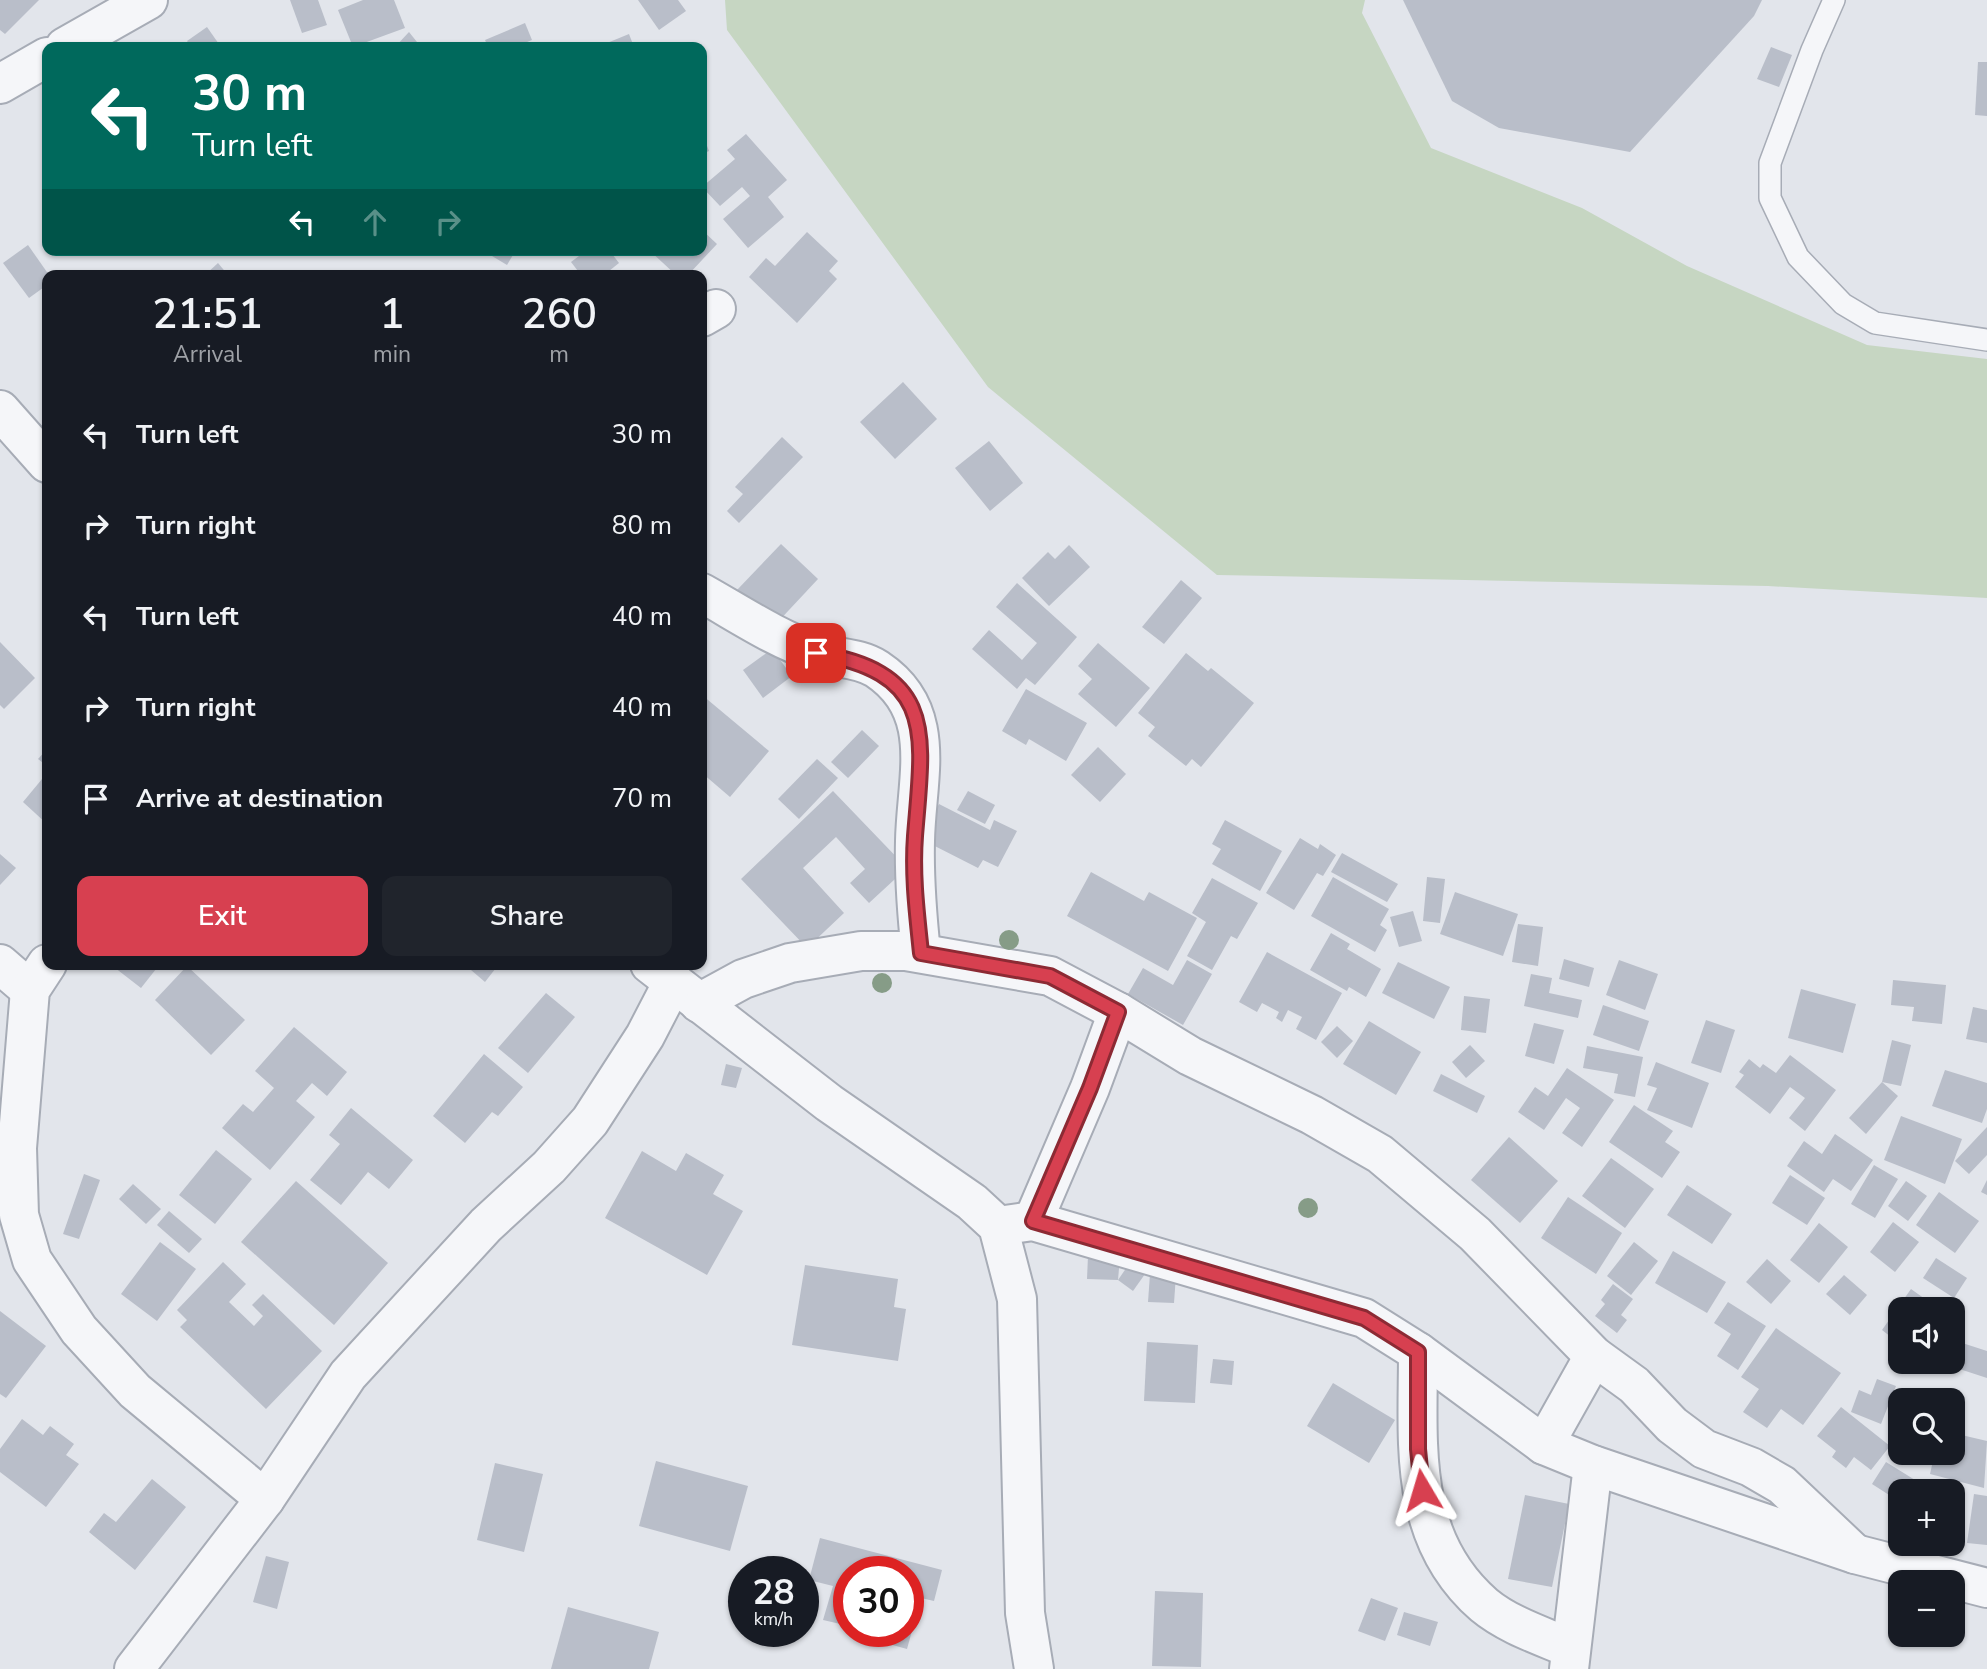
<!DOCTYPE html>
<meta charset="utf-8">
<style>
:root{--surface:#171b24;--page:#20242c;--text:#f1f3f6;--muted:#9ea1a6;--accent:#d74050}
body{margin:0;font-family:"Nunito Sans",sans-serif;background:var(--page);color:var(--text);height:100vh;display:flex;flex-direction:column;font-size:26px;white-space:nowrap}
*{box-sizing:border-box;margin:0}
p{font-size:23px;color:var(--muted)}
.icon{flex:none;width:38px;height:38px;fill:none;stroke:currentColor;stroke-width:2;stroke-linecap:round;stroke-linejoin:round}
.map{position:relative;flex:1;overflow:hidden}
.sheet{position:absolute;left:42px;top:270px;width:665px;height:700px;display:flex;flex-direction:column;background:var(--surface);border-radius:14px;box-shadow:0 2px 5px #0004}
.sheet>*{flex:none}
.guide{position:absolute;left:42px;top:42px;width:665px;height:214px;border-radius:14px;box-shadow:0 2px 5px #0004;background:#00695c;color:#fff;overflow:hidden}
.buttons{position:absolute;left:1888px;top:1297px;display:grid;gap:14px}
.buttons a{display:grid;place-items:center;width:77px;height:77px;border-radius:14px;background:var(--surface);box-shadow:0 2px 5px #0004;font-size:35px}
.speed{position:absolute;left:728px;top:1556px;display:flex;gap:14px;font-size:35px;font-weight:700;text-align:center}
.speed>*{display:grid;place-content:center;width:91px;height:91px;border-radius:50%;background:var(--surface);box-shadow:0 2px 5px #0004;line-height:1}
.speed small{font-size:18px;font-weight:400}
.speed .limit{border:10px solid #d22;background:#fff;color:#111}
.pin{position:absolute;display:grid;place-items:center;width:60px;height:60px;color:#fff;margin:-30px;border-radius:14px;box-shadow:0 4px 10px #0006}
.me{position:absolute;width:77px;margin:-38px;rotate:353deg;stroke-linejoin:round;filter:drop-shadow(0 0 5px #0008)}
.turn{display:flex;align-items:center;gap:24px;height:147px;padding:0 35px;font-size:32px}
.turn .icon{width:91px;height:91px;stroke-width:2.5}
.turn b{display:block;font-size:49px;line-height:60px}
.lanes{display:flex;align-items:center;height:66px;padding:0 35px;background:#0003;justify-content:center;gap:35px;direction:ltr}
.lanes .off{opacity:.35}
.eta{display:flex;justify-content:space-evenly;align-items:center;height:119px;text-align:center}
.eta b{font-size:42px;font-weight:600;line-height:49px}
.primary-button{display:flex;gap:14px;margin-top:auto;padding:14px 35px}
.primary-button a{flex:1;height:80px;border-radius:14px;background:var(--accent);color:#fff;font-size:28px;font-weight:600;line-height:80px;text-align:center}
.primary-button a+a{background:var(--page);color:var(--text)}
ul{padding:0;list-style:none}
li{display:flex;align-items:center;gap:21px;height:91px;padding:0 35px}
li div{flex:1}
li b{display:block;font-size:26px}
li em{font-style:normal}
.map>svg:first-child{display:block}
</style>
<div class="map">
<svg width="1987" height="1669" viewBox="0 0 1987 1669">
<rect width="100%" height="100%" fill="#e2e5eb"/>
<!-- green -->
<path fill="#c6d6c2" d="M725,0H1365L1362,13L1431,148L1582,208L1687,266L1867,345L1987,359V598L1768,586L1217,575L988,387L727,30Z"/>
<!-- building -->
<g fill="#b9bec9">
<path d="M0,0H39L5,34L0,30Z"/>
<path d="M290,0H318L327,25L302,33Z"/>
<path d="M363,0H394L405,28L353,47L338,10Z"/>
<path d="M638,0H678L686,11L659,30Z"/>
<path d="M1403,0H1762L1754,16L1630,152L1499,128L1452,101Z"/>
<path d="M525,23L532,40L515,47H488L485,40Z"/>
<path d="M207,27L221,47H191L187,41Z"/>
<path d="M409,32L421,47H395Z"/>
<path d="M629,34L634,47H609L607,43Z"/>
<path d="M1771,47L1792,55L1779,87L1757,79Z"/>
<path d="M1978,62H1987V116L1975,115Z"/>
<path d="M702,133L709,151L702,154Z"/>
<path d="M746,134L787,180L768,197L784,217L748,248L723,219L750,196L742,187L720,206L702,187L735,159L727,150Z"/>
<path d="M702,230L717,244L688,275H676L649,250H702Z"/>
<path d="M807,232L838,261L829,271L837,279L797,323L749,277L766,258L775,266Z"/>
<path d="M28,245L49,275L47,285L29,298L3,263Z"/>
<path d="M482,250H516L507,265Z"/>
<path d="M587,250H609L619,263L604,275H581L571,262Z"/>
<path d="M218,263L228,275H205Z"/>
<path d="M903,382L937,419L895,459L860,422Z"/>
<path d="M782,437L803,457L739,523L727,511L743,494L735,487Z"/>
<path d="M989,441L1023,483L990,511L955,468Z"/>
<path d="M781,544L818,579L775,625L737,590Z"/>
<path d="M1069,545L1090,567L1049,606L1022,578L1048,552L1055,559Z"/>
<path d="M1181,580L1202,598L1164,644L1142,627Z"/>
<path d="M1017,583L1077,637L1035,685L1026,678L1017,689L972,649L989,630L1022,660L1037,643L996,607Z"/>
<path d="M0,642L35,678L4,709L0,705Z"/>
<path d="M1098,643L1150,688L1116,727L1078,694L1092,679L1078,666Z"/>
<path d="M772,649L792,676L763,698L743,670Z"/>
<path d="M1186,653L1208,671L1211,668L1254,703L1201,767L1192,759L1186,766L1148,736L1155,727L1138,713Z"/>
<path d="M1026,689L1087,723L1066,761L1029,739L1026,745L1002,731Z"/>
<path d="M702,695L769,751L730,797L702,773Z"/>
<path d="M862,730L879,746L848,778L831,762Z"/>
<path d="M1098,747L1126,774L1100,802L1071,775Z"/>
<path d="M47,749V766L38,759Z"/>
<path d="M817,759L838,778L799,819L778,799Z"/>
<path d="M47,773V824L23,802Z"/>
<path d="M833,791L907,868L869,903L850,883L865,869L836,837L803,868L844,913L807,948L741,879Z"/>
<path d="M968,791L995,805L985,824L957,810Z"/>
<path d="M939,804L990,830L994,820L1017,831L998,867L983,860L978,868L921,839Z"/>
<path d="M1225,820L1282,851L1260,891L1212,864L1221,849L1212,844Z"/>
<path d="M1300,838L1318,849L1320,844L1336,855L1323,876L1317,873L1294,910L1266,893Z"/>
<path d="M1342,853L1398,884L1387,902L1331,872Z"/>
<path d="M0,854L16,868L0,885Z"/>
<path d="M1091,872L1144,901L1149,892L1197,918L1168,971L1067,916Z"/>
<path d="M1333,877L1389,909L1380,925L1387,930L1375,952L1311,916Z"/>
<path d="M1427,877L1445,879L1440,923L1423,921Z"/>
<path d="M1212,878L1258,903L1237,939L1231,936L1212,970L1187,956L1206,922L1192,913Z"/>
<path d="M1455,892L1518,914L1503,956L1440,934Z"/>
<path d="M1413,911L1422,941L1399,947L1390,917Z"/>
<path d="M1518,924L1543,927L1538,966L1512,962Z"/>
<path d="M1331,933L1350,944L1347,949L1381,969L1366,997L1349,987L1347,991L1310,970Z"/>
<path d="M1267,952L1342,993L1316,1040L1296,1029L1302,1017L1288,1010L1282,1022L1276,1018L1279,1012L1262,1003L1257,1012L1239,1002Z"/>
<path d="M1564,959L1594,968L1589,987L1559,979Z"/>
<path d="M1187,960L1212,974L1183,1025L1128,994L1143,968L1173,985Z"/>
<path d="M1619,960L1658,974L1645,1010L1606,995Z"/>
<path d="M1398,962L1450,987L1434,1019L1382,993Z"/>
<path d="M110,964H160L141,988Z"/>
<path d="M464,964H499L485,982Z"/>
<path d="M187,966L245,1020L211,1055L155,1000Z"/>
<path d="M1531,974L1552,978L1549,993L1582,1000L1578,1018L1524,1006Z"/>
<path d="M1893,980L1946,985L1942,1024L1912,1021L1914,1007L1891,1005Z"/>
<path d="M1801,989L1856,1004L1843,1053L1788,1038Z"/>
<path d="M546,993L575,1017L528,1073L498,1048Z"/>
<path d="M1464,996L1490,999L1486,1033L1461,1030Z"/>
<path d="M1603,1005L1649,1021L1639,1051L1593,1035Z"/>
<path d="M1973,1007L1987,1010V1043L1966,1039Z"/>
<path d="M1706,1020L1735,1030L1721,1073L1691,1063Z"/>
<path d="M1369,1021L1421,1052L1396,1095L1343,1064Z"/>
<path d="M1534,1023L1564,1030L1554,1064L1525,1056Z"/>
<path d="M1337,1026L1353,1041L1337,1058L1321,1042Z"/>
<path d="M294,1027L347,1072L327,1096L312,1083L296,1101L315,1117L270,1170L222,1128L243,1104L253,1112L274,1088L255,1071Z"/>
<path d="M1892,1040L1911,1045L1901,1086L1882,1082L1898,1096L1866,1134L1849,1118L1882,1082Z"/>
<path d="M1470,1045L1485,1061L1466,1078L1452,1062Z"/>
<path d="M1587,1046L1643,1057L1635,1097L1614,1093L1618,1074L1583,1068Z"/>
<path d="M484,1054L523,1087L498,1116L492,1112L465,1143L433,1116Z"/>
<path d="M1790,1055L1836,1090L1805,1131L1789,1118L1805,1098L1790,1087L1770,1114L1735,1087L1744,1075L1739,1072L1749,1059L1760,1068L1763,1064L1776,1073Z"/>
<path d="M1656,1062L1709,1083L1692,1128L1647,1110L1657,1088L1647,1085Z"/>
<path d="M726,1064L742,1068L736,1088L721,1085Z"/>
<path d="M1567,1068L1614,1100L1582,1147L1562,1133L1580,1108L1566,1098L1544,1130L1518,1112L1535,1087L1548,1096Z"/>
<path d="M1945,1070L1987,1083V1109L1982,1123L1932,1106Z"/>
<path d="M1441,1074L1485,1096L1477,1113L1433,1091Z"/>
<path d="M1634,1105L1673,1131L1665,1142L1680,1152L1662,1178L1609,1142Z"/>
<path d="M351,1108L413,1160L389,1189L368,1172L341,1205L310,1180L340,1144L329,1135Z"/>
<path d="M1901,1116L1962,1139L1945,1184L1884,1160Z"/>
<path d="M1987,1127V1155L1969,1174L1955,1161Z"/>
<path d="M1835,1134L1873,1160L1851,1191L1833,1179L1824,1192L1787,1166L1804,1141L1822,1154Z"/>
<path d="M1509,1137L1558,1181L1520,1223L1471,1180Z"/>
<path d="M216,1150L252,1179L215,1224L179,1195Z"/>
<path d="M642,1151L676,1171L686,1153L724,1175L713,1194L743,1211L707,1275L605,1218Z"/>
<path d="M1611,1158L1654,1189L1625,1228L1582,1196Z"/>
<path d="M1874,1165L1898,1179L1875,1218L1851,1204Z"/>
<path d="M84,1174L100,1180L79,1239L63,1234Z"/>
<path d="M1790,1175L1825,1198L1807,1225L1772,1203Z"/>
<path d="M1987,1180V1195L1981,1192Z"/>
<path d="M296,1181L388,1263L334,1325L241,1242Z"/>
<path d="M1906,1181L1927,1196L1908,1221L1888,1206Z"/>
<path d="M133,1184L161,1209L146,1224L119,1199Z"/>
<path d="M1687,1185L1732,1214L1712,1244L1667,1215Z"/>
<path d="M1939,1192L1979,1221L1955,1253L1916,1225Z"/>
<path d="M1568,1197L1622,1233L1596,1274L1541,1238Z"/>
<path d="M169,1211L202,1239L189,1253L157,1225Z"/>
<path d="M1893,1222L1919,1242L1895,1272L1870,1252Z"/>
<path d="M1819,1223L1848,1247L1819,1283L1790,1260Z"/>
<path d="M160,1242L196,1269L157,1321L121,1294Z"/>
<path d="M1634,1242L1658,1261L1631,1295L1607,1276Z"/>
<path d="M1673,1251L1726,1282L1707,1313L1655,1283Z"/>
<path d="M1088,1256L1120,1257L1118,1280L1087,1279Z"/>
<path d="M1936,1258L1967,1278L1954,1298L1923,1278Z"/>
<path d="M1767,1259L1791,1281L1771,1304L1746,1282Z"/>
<path d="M223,1262L246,1284L229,1302L254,1326L263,1316L252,1305L263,1294L322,1351L266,1409L180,1327L187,1320L177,1310Z"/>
<path d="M1129,1264L1145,1274L1133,1291L1118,1280Z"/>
<path d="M805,1265L898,1279L894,1307L906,1309L898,1361L792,1345Z"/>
<path d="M1150,1274L1176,1275L1174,1303L1148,1302Z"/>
<path d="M1844,1275L1867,1295L1850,1315L1826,1294Z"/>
<path d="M1613,1284L1633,1299L1621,1315L1627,1320L1617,1333L1595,1316L1605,1304L1601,1300Z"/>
<path d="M1911,1289L1939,1309H1900V1344L1882,1330Z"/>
<path d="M1728,1302L1766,1326L1738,1370L1717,1356L1731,1334L1714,1323Z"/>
<path d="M0,1311L46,1346L6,1398L0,1394Z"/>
<path d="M1776,1328L1841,1373L1803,1425L1781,1409L1767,1428L1743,1412L1759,1389L1741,1377Z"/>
<path d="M1953,1340L1987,1351V1378L1938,1362H1953Z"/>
<path d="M1147,1342L1198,1345L1195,1403L1144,1401Z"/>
<path d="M1213,1359L1234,1361L1232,1385L1210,1383Z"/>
<path d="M1877,1379L1896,1386L1881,1424L1851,1412L1859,1390L1871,1395Z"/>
<path d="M1333,1383L1395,1420L1369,1463L1307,1426Z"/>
<path d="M1841,1407L1890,1446L1871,1470L1854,1457L1846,1468L1832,1457L1836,1451L1817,1436Z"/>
<path d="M22,1419L43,1435L50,1426L74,1444L66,1455L79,1464L46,1507L0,1472V1449Z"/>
<path d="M1953,1433L1987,1441L1984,1488L1930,1474L1935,1452H1953Z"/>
<path d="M656,1461L748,1486L730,1551L639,1526Z"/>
<path d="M1886,1462L1915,1480L1908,1491H1900V1502L1872,1484Z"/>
<path d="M495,1463L543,1474L524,1552L477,1540Z"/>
<path d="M152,1479L186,1507L135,1570L89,1532L104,1513L116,1522Z"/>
<path d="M1922,1480L1939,1491H1915Z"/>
<path d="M1974,1494L1987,1496V1545L1967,1543Z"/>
<path d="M1525,1495L1569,1504L1552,1587L1508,1579Z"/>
<path d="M820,1538L942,1570L934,1601L921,1598L907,1649L867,1638L869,1631H908V1572H849V1626L823,1620L833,1586L809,1580Z"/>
<path d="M266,1556L289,1562L277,1609L253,1602Z"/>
<path d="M1155,1591L1203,1593L1201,1667L1152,1666Z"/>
<path d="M1371,1598L1398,1608L1385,1641L1358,1631Z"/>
<path d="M568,1607L659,1632L649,1669H551Z"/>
<path d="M1404,1612L1438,1622L1430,1646L1397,1635Z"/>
</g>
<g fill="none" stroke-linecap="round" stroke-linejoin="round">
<defs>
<path id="service" d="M1834,0L1812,50L1770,163V198L1798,257L1843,304L1875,323L1987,340"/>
<g id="minor">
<path d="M65,47L148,0"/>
<path d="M0,84L47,57"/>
<path d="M702,317L716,309"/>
<path d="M0,410L47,463"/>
<path d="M702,593C738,613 776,639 816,652C836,659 859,657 877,669C940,711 916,778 915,841C914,879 917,915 921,953"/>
<path d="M0,964L30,990"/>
<path d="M47,964L30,990L17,1148L19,1215L32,1260L79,1330L135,1391L265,1499"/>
<path d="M650,964L829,1103L972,1202L998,1226L1017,1299L1025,1613L1034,1669"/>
<path d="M699,1003L743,979L790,963L861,951H906L1050,976L1118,1012L1190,1056L1312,1115L1380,1154L1475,1234L1594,1356L1634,1385L1672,1425L1704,1449L1751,1467L1782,1485L1855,1554"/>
<path d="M1033,1221L1090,1088L1118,1012"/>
<path d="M998,1226L1033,1221L1364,1318L1418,1352L1544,1445L1593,1465L1855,1554L1987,1588"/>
<path d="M1418,1352C1418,1444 1407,1538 1484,1605C1508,1625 1542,1636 1570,1648"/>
<path d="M1544,1445L1594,1356"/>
<path d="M134,1669L265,1499L348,1375L486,1225L549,1167L590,1121L645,1036L673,982"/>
<path d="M1569,1669L1593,1465"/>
</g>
</defs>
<!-- service casing -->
<use href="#service" stroke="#a7acb6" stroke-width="24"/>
<!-- minor casing -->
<use href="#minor" stroke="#a7acb6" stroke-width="42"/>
<!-- service -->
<use href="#service" stroke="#f5f6f9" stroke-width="21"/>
<!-- minor -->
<use href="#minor" stroke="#f5f6f9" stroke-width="38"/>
</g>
<!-- trees -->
<g fill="#869c87">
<circle cx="1009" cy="940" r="10"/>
<circle cx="882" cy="983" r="10"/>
<circle cx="1308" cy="1208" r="10"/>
</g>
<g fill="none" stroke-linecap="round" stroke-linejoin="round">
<defs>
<path id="route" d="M816,653C938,673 923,735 915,836C912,875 917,914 921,953L1050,976L1118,1012L1090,1088L1033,1221L1364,1318L1418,1352V1449L1422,1490"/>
</defs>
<!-- route casing -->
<use href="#route" stroke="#8c2a34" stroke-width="18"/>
<!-- route -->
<use href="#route" stroke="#d74050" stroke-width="12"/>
</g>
</svg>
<div class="buttons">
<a><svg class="icon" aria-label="sound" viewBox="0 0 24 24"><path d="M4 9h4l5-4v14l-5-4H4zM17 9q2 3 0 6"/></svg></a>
<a><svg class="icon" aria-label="search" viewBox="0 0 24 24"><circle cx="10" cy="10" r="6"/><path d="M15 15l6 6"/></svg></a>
<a>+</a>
<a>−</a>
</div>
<div class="speed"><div>28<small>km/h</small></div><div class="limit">30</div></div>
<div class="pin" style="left:816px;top:653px;background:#d93025"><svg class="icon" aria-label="arrive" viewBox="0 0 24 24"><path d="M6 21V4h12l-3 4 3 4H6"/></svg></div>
<svg class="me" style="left:1422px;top:1490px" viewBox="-20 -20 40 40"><path d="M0-17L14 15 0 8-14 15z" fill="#d74050" stroke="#fff" stroke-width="4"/></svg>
<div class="guide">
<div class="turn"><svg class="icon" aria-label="left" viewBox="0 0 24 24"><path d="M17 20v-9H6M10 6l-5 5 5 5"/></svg><div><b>30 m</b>Turn left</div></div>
<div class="lanes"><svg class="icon" aria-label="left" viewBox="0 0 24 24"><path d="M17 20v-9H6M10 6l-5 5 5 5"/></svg><svg class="icon off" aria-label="ahead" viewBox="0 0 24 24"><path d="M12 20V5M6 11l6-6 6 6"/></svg><svg class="icon off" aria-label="right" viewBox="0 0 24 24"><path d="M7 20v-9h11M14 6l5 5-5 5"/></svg></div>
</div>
<section class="sheet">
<div class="eta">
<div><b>21:51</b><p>Arrival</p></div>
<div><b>1</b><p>min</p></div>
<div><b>260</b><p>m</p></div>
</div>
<ul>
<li><svg class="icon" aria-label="left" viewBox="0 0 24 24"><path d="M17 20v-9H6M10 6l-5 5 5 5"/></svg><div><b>Turn left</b></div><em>30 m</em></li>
<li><svg class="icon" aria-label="right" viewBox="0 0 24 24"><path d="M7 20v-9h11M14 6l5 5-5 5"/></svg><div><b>Turn right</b></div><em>80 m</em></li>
<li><svg class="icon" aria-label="left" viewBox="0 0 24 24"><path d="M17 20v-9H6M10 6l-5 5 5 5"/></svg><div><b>Turn left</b></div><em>40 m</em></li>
<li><svg class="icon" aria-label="right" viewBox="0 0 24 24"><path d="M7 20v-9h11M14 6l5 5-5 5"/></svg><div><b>Turn right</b></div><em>40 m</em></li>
<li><svg class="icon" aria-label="arrive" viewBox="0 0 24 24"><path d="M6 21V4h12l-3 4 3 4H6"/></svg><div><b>Arrive at destination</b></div><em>70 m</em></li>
</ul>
<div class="primary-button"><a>Exit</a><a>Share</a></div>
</section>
</div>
